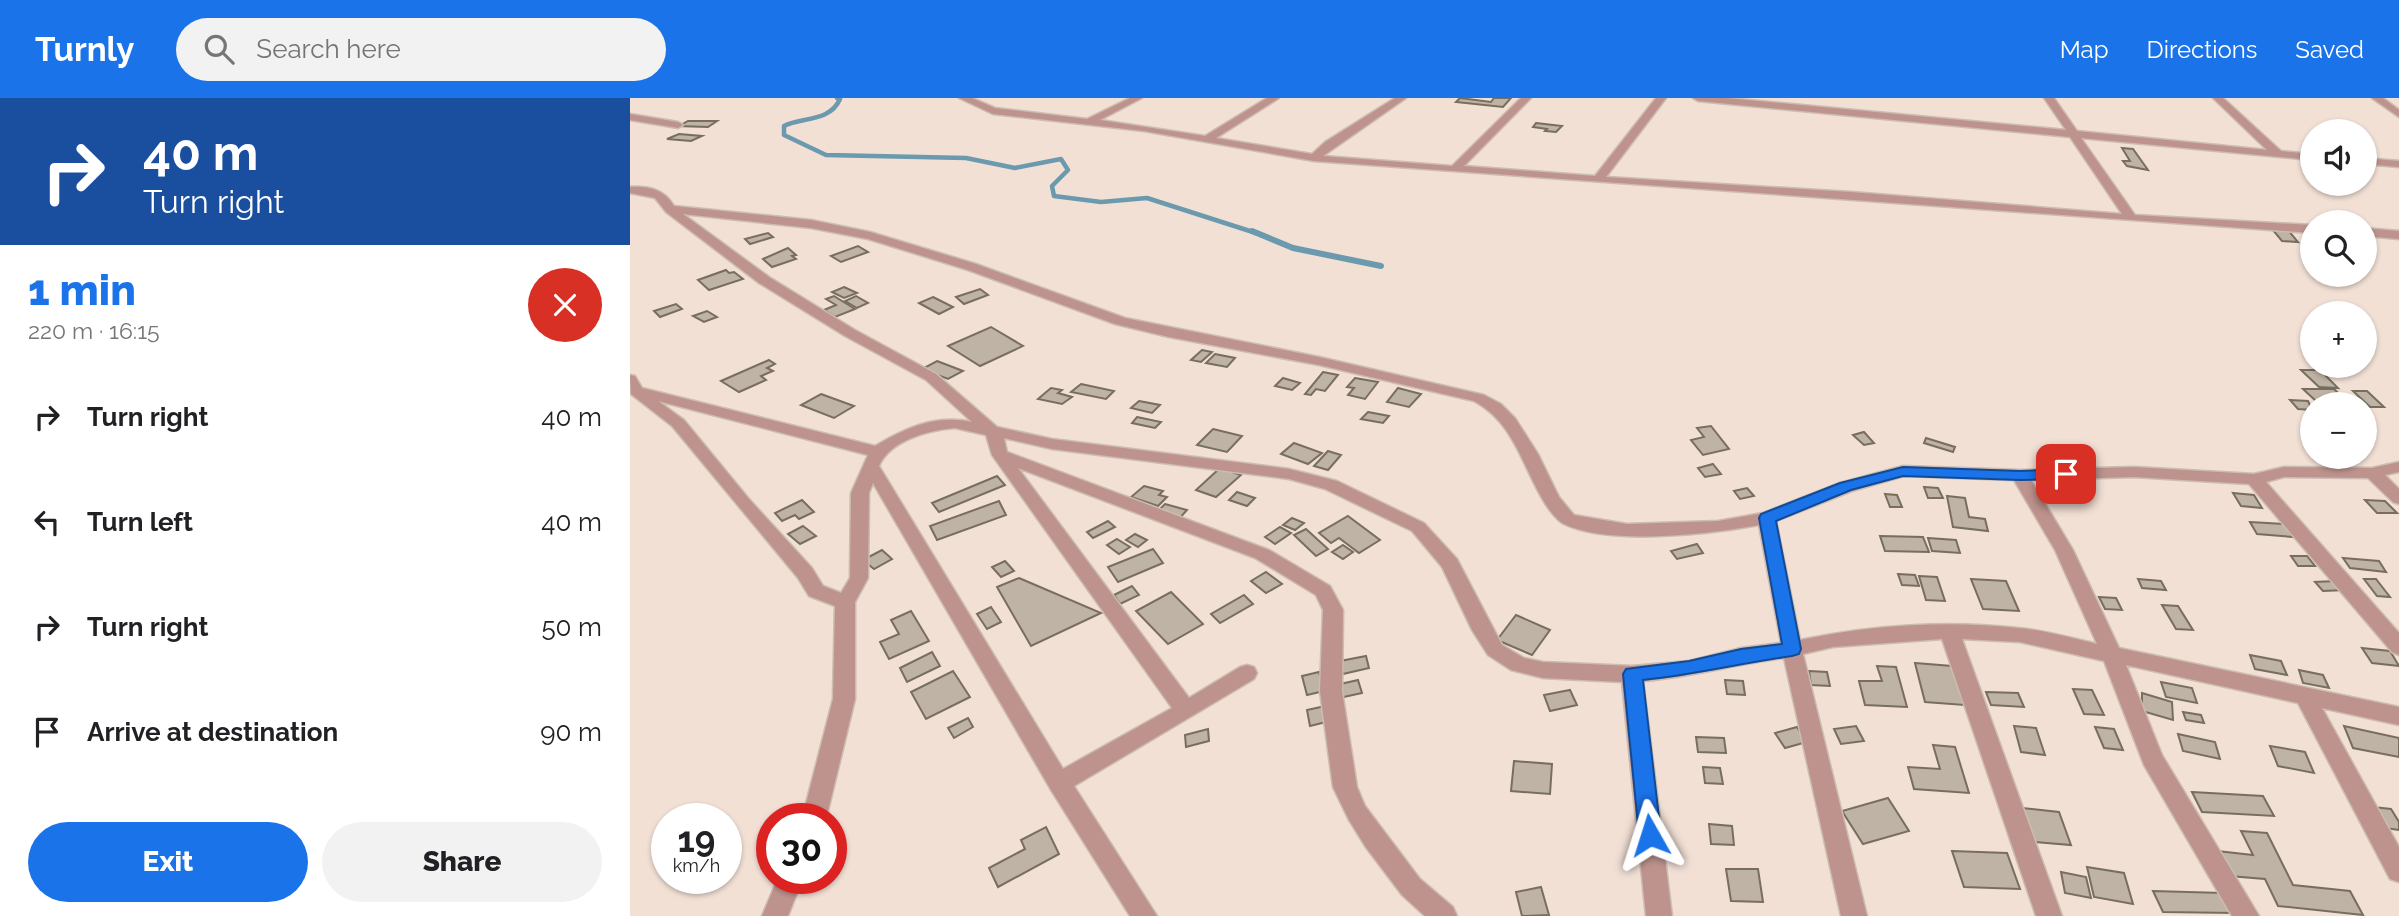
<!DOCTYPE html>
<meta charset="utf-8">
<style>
:root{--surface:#fff;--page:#f2f2f2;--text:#202124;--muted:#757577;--accent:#1a73e8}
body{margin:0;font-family:Raleway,sans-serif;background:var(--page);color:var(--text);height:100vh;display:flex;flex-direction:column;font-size:26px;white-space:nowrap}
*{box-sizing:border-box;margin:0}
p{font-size:23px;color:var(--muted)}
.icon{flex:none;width:38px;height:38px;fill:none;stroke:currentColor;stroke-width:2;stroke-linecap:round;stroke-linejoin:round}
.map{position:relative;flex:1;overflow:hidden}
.drawer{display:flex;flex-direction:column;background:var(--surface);width:630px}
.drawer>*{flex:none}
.hud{background:#1a4fa0;color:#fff;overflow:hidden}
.controls{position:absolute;left:1670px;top:21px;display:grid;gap:14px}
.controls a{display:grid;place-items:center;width:77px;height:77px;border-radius:50%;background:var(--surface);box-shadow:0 2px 5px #0004;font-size:35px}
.speed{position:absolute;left:21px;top:705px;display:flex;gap:14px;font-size:35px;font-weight:700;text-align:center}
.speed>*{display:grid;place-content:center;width:91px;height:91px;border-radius:50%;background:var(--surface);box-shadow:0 2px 5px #0004;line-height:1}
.speed small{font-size:18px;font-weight:400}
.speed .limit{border:10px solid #d22;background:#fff;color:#111}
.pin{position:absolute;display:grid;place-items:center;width:60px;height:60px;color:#fff;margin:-30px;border-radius:14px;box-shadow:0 4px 10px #0006}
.me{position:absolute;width:77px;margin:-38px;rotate:354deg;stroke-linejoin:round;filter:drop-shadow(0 0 5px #0008)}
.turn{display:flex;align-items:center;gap:24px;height:147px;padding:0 28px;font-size:32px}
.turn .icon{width:91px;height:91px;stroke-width:2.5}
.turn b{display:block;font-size:49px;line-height:60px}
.round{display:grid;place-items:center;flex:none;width:74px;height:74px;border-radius:37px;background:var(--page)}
.headline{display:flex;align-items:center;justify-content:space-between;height:119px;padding:0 28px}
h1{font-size:42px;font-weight:800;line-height:52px;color:var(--accent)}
.action{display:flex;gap:14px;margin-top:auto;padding:14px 28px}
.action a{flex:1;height:80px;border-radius:42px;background:var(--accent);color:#fff;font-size:28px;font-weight:800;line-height:80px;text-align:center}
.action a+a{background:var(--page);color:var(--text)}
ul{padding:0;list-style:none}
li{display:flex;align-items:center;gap:21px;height:105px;padding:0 28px}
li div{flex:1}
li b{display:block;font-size:26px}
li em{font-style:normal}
header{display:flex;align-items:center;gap:42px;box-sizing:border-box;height:98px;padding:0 35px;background:var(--accent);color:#fff}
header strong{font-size:33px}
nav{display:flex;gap:38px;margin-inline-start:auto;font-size:24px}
.search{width:490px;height:63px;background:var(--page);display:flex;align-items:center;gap:18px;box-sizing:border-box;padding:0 24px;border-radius:38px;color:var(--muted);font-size:26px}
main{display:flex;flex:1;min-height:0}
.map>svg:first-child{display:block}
</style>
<header>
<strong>Turnly</strong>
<div class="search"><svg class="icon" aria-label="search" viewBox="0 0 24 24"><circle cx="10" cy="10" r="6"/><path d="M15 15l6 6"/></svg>Search here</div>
<nav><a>Map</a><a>Directions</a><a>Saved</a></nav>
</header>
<main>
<section class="drawer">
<div class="hud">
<div class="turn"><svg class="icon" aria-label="right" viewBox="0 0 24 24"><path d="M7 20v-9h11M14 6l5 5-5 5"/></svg><div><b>40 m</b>Turn right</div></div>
</div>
<div class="headline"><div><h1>1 min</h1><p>220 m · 16:15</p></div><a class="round" style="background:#d93025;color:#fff"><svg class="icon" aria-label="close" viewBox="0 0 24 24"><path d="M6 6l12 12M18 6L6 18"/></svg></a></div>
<ul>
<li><svg class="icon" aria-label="right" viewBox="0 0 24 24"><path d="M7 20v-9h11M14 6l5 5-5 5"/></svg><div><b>Turn right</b></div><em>40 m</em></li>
<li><svg class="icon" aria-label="left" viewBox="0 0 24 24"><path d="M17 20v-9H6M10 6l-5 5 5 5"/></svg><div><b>Turn left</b></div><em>40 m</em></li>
<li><svg class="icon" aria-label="right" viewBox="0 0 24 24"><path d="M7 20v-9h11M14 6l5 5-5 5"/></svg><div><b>Turn right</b></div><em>50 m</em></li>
<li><svg class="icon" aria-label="arrive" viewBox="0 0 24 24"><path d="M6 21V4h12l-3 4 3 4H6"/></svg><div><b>Arrive at destination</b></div><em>90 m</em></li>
</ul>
<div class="action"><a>Exit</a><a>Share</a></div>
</section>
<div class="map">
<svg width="1769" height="818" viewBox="0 0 1769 818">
<rect width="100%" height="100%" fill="#f2e0d5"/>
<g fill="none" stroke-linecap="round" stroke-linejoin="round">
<!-- stream-far1 -->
<path stroke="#6b99ad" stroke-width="4.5" d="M207,0L210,1C200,24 172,19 154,28V37L196,57L336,60L385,70L431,61L438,72L422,88L424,98L471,104L517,100L626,135"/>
<!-- stream -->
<path stroke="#6b99ad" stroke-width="6" d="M622,133L663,150L751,168"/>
</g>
<!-- building -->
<g fill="#beb3a4" stroke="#786e60" stroke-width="2">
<path d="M830,0L861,4L864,0H881L873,9L826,4Z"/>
<path d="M58,23H87L78,29L49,28Z"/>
<path d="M906,25L932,28L926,34L915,33L917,31L903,29Z"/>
<path d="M49,36L72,38L61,43L37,41Z"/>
<path d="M1492,50L1503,51L1518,72L1497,68L1493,63H1500Z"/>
<path d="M1642,131L1658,132L1668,144L1652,143Z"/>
<path d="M138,135L143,139L120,146L115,141Z"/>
<path d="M228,148L238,154L211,164L201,158Z"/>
<path d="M158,150L166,157L162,158L166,161L142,169L133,161Z"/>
<path d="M96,172L99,175L104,174L113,181L79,192L68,182Z"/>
<path d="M214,189L227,195L214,200L202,194Z"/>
<path d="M350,191L358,197L334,206L326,199Z"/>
<path d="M204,198L225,211L205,219L194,212L206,207L196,201Z"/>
<path d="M226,198L238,205L227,210L215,203Z"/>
<path d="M303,199L323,209L309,216L289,205Z"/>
<path d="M46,206L52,211L30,219L24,213Z"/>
<path d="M77,213L87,219L74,224L63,218Z"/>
<path d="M361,229L393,248L350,268L318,248Z"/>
<path d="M572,252L582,254L571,264L561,262Z"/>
<path d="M585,256L605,260L597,269L576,265Z"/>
<path d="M139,262L145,266L137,270L143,273L131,278L136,282L109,294L91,283Z"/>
<path d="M307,263L333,273L318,281L292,271Z"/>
<path d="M1671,272H1690L1708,290L1689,289Z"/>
<path d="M693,274L708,277L695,293L686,291L681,297L675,296Z"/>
<path d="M653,280L670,285L662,292L645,288Z"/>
<path d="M725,280L748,284L735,301L718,297L724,290L717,289Z"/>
<path d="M451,286L484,293L476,301L441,294Z"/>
<path d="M421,290L432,292L428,295L442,299L432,306L408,301Z"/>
<path d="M768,290L791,296L779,309L757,304Z"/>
<path d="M1673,291H1704L1718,304H1687Z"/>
<path d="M1723,293H1737L1754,309H1740Z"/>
<path d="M191,296L224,308L204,320L171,307Z"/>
<path d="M1660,302L1678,303L1682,312L1668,311Z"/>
<path d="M509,303L530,307L522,315L501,310Z"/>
<path d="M738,314L759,318L753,325L731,321Z"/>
<path d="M507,319L531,324L525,330L502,325Z"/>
<path d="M1081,328L1099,351L1073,357L1061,342L1074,339L1067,330Z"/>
<path d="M583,331L612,338L597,354L567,347Z"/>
<path d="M1234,334L1244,345L1234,347L1223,337Z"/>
<path d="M1296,340L1325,349L1323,354L1294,345Z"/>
<path d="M664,345L692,355L678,366L651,356Z"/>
<path d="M698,353L711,357L698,372L684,368Z"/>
<path d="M1083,366L1091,376L1075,379L1068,370Z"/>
<path d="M590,370L611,377L586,399L566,392Z"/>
<path d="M367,378L375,387L309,414L302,405Z"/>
<path d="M514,388L533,393L529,397L537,399L528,408L501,399Z"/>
<path d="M1294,389L1308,390L1313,400H1298Z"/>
<path d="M1117,390L1124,398L1110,401L1104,393Z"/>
<path d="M607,394L625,400L617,408L599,402Z"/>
<path d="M1603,395L1624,397L1632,410L1611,408Z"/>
<path d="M1255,396L1267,397L1272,409H1260Z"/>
<path d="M1317,398L1335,400L1339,419L1355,421L1358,433L1323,429Z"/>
<path d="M172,402L184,414L169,421L165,417L152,423L145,415Z"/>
<path d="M1735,402L1755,403L1767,415H1747Z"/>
<path d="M369,403L376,417L307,442L300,428Z"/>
<path d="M535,406L557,412L549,421L526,415Z"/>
<path d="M718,418L750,442L729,455L709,440L701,445L689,435Z"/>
<path d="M662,420L674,425L665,432L653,427Z"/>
<path d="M478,423L485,429L463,440L457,434Z"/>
<path d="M1620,424L1654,426L1663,439L1627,436Z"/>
<path d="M173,428L186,438L170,446L158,436Z"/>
<path d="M650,429L661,435L645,446L635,439Z"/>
<path d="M676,431L698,451L686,458L664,437Z"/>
<path d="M505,436L517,442L508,449L496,442Z"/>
<path d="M1250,438L1293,439L1299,454L1255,453Z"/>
<path d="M1298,440L1326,442L1330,455L1302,453Z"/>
<path d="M487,441L500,449L489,456L477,447Z"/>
<path d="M1067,446L1073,455L1047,461L1041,453Z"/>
<path d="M713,447L723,454L713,461L702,454Z"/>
<path d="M523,451L533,465L488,484L478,469Z"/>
<path d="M252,452L262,461L244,471L233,462Z"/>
<path d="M1661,458H1677L1685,468H1668Z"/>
<path d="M1713,460L1749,463L1756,474L1720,470Z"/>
<path d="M375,463L384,473L371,479L362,469Z"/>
<path d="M636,474L652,486L636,495L621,483Z"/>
<path d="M1268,476L1285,477L1289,488L1272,487Z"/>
<path d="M1289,478L1307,479L1315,503L1296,502Z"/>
<path d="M389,480L471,515L401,548L367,489Z"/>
<path d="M1341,481L1376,483L1389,513L1353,511Z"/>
<path d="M1508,481L1531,483L1536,492L1512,490Z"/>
<path d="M1734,481H1746L1760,499L1747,498Z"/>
<path d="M1706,483L1715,492L1693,493L1685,484Z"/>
<path d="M502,488L509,497L490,506L484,497Z"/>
<path d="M541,494L573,526L538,546L506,513Z"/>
<path d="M614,497L623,506L590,525L581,516Z"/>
<path d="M1469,499L1486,500L1492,512L1475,511Z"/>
<path d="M1532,507L1548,508L1563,532L1546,531Z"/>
<path d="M361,509L371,524L357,531L347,516Z"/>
<path d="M281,513L299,543L259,561L250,544L269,536L261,522Z"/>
<path d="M886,517L920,532L902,557L867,542Z"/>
<path d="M1732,550L1760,553L1769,568L1742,565Z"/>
<path d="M302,554L310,568L277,584L270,570Z"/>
<path d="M1620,557L1651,563L1657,577L1625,571Z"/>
<path d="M736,558L739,570L713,576L710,563Z"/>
<path d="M1285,565L1322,568L1334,607L1295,604Z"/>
<path d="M1247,568L1266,569L1277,609L1235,607L1229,583H1252Z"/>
<path d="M1669,572L1693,577L1699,590L1673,585Z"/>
<path d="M323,573L340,599L296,621L281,594Z"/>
<path d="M1179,573L1197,574L1200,588L1181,587Z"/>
<path d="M689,574L694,593L677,597L672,578Z"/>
<path d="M728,582L732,595L709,600L706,587Z"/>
<path d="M1095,582L1113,583L1115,597L1097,596Z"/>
<path d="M1531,584L1562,590L1567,605L1536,599Z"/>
<path d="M1443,591L1462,592L1474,617L1454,616Z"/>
<path d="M940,592L947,607L920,613L914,597Z"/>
<path d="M1356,594L1388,595L1394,609L1361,607Z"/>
<path d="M1512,595L1542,604L1543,622L1512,613Z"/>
<path d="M700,607L704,622L680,628L677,612Z"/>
<path d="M1553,614L1571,617L1574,625L1556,622Z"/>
<path d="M338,620L343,629L324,640L318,630Z"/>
<path d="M1226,628L1234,643L1211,646L1204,631Z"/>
<path d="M1384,628L1406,630L1415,657L1391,654Z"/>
<path d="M1714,628L1769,640V659L1723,650Z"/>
<path d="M1167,629L1177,644L1155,650L1145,635Z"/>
<path d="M1465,629L1484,631L1493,652L1474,650Z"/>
<path d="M578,631L579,643L556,649L555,637Z"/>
<path d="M1548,636L1585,644L1590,661L1553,653Z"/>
<path d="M1066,639L1094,640L1096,655L1068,654Z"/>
<path d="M1303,647L1325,649L1339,695L1284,691L1278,669L1310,671Z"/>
<path d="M1640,648L1675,654L1684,675L1648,668Z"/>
<path d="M884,663L922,666L920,696L881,693Z"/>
<path d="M1073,669L1090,670L1093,686L1075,685Z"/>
<path d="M1562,694L1633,698L1644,718L1572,714Z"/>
<path d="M1258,700L1279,733L1233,746L1212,713Z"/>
<path d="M1383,709L1429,714L1441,747L1393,743Z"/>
<path d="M1743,709L1761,711L1769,724V732L1755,730Z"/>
<path d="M1079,726L1102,728L1104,747L1081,746Z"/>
<path d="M416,729L429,756L368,789L359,770L395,751L391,742Z"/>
<path d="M1611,733L1637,735L1663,787L1720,793L1733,817L1648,808L1635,781L1599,778L1587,753L1623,757Z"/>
<path d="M1322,753L1377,755L1390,791L1334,789Z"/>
<path d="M1457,769L1494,775L1503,806L1464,799Z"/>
<path d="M1096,771H1128L1133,804L1101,803Z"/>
<path d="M1431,774L1456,779L1461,800L1435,795Z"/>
<path d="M911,789L919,817L892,818L886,794Z"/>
<path d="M1523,793L1593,795L1604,815L1533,814Z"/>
</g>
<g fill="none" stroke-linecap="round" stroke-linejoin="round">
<defs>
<g id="minor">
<path d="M329,0H342L365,10L457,21L500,0H512L470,22L575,38L637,0H649L586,40L682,56L695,44L765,0H776L693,58L822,68L891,0H901L834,68L965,78L1026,0H1036L976,79L1221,94L1492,116L1440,39L1068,3L1063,0H1097L1436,32L1414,0H1424L1447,33L1637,52L1583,0H1593L1651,53L1682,56V62L1451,40L1505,117L1682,127V135L684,63L514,33L363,16Z"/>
<path d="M1742,0H1753L1769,12V19Z"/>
<path d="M0,16L48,24L53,27L48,30L0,22Z"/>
<path d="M1734,60L1769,63V69L1734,66Z"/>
<path d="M0,89C18,88 34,91 44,108L181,122L240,134L346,166L495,220L689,259L854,297L871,306L885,320L908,356L929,399L944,417L997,426L1088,423L1133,415L1210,385L1273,368L1390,372L1504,369L1624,376L1654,369L1742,370L1769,364V374L1755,377L1769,391V406L1763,404L1738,380L1654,379L1636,384L1769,535V557L1762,554L1619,386L1504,379L1401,382L1443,452L1489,550L1769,609V627L1692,610L1769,749V784L1760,781L1668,605L1496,567L1532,657L1629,818H1602L1514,667L1474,563L1390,544L1332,541L1432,818H1406L1312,541L1203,549L1173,556L1237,818H1211L1154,560C1106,566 1061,579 1013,583L1042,818H1016L992,584L913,580L881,572L858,557L842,532L812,469L782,433L695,391L659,381L422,351L374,340L377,354L639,452L700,488L713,512L712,593L727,689L735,708L790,781L823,809L827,818H795L772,797L735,748L719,722L703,689L690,593L693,512L686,497L625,460L388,370L559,600L610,569L617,567L624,569L627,575L624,581L444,688L527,818H500L421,692L243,385L239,395L238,480L225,504V601L196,721H172L203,601L205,508L179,498L168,480L42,328L1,296L0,277L5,278L12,290L245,348C276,330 305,316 342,324L296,282L215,238L129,185L36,114L25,100L0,95ZM53,116L181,130L238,141L338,172L485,226L539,239L689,267L844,303C884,325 891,365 913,402C917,409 926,422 934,426C979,448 1080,436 1129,427L1151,545L1111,550L1059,563L1002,568L913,564L894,560L872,547L827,461L794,425L707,383L659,371L422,341L367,329L306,276L225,232L139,179ZM28,303L238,357L221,395L220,480L211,495L193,488L182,470L119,401L54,322ZM325,330L356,337L362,357L542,610L433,671L249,368C260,342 299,332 325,330ZM1274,378L1384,382L1425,452L1467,546C1441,540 1414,532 1388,530C1317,522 1240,527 1170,542L1146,423L1222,393Z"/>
<path d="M1734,130L1769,133V141L1734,138Z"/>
<path d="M148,780H173L158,818H132Z"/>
</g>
</defs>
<!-- minor casing -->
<use href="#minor" stroke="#ccbcb2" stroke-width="3"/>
<!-- minor -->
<use href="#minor" fill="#be938d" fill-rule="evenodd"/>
</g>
<!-- route -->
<path fill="#1a73e8" stroke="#114b97" stroke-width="2" d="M1273,369L1390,373L1436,371L1444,376L1436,381L1390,382L1273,378L1221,392L1146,423L1171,551L1169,556L1162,558C1112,565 1063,577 1013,582L1031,737L1028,744L1020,747L1012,744L1009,737L993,576L996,571L1059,563L1111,551L1152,546L1129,420L1131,416L1210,385Z"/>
</svg>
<div class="controls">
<a><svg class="icon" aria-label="sound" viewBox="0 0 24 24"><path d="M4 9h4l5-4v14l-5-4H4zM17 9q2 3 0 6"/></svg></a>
<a><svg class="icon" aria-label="search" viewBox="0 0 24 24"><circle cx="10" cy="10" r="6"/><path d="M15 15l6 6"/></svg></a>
<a>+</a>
<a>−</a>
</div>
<div class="speed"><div>19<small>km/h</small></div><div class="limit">30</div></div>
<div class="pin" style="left:1436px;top:376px;background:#d93025"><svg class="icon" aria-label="arrive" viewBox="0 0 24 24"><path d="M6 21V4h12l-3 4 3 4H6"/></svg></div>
<svg class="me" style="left:1020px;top:737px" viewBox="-20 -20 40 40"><path d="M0-17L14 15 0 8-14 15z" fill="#1a73e8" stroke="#fff" stroke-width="4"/></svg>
</div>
</main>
